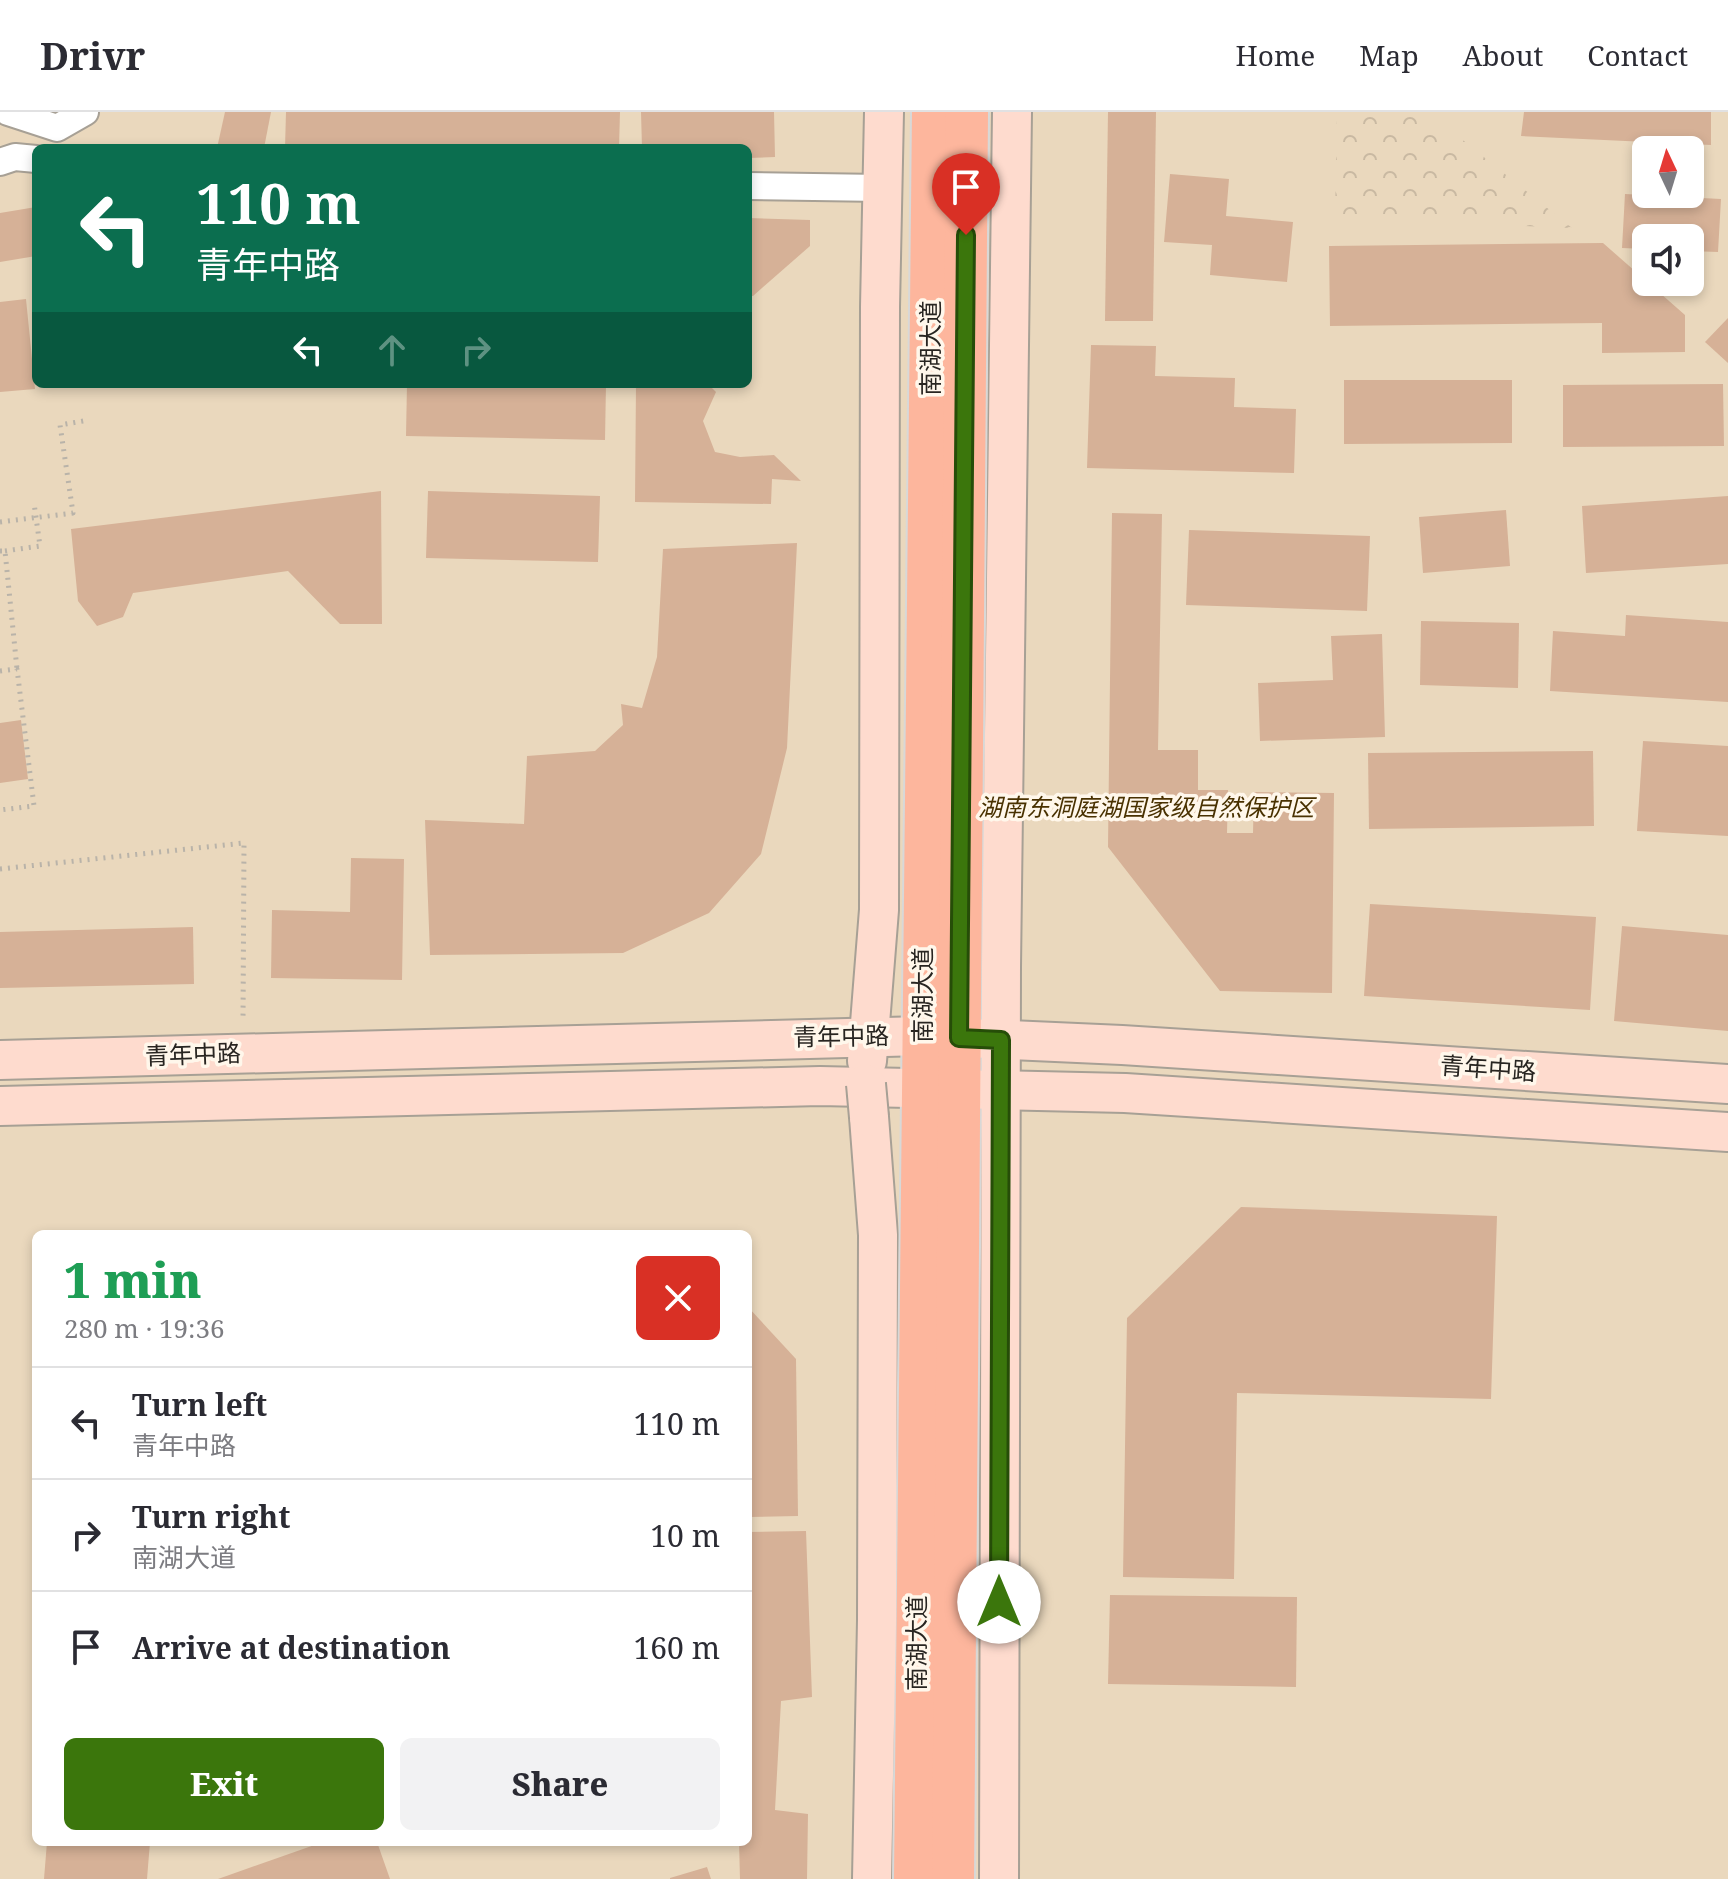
<!DOCTYPE html>
<meta charset="utf-8">
<style>
:root{--surface:#fff;--page:#f2f2f3;--text:#2b2b33;--muted:#7c7c81;--line:#e1e1e2;--accent:#3b760c}
body{margin:0;font-family:"Noto Serif","Noto Sans SC",serif;background:var(--page);color:var(--text);height:100vh;display:flex;flex-direction:column;font-size:30px;white-space:nowrap}
*{box-sizing:border-box;margin:0}
p{font-size:26px;color:var(--muted)}
.icon{flex:none;width:44px;height:44px;fill:none;stroke:currentColor;stroke-width:2;stroke-linecap:round;stroke-linejoin:round}
.map{position:relative;flex:1;overflow:hidden}
.details{position:absolute;left:32px;top:1118px;width:720px;height:616px;display:flex;flex-direction:column;background:var(--surface);border-radius:12px;box-shadow:0 4px 12px #0003}
.details>*{flex:none}
.guide{position:absolute;left:32px;top:32px;width:720px;height:244px;border-radius:12px;box-shadow:0 4px 12px #0003;background:#0b6e4f;color:#fff;overflow:hidden}
.needle{width:52px;rotate:356deg}
.fabs{position:absolute;left:1632px;top:24px;display:grid;gap:16px}
.fabs a{display:grid;place-items:center;width:72px;height:72px;border-radius:12px;background:var(--surface);box-shadow:0 4px 12px #0003;font-size:40px}
.pin{position:absolute;display:grid;place-items:center;width:68px;height:68px;color:#fff;margin:-82px -34px;border-radius:50% 50% 50% 0;rotate:-45deg;box-shadow:0 0 8px #0007}
.pin .icon{rotate:45deg}
.me{position:absolute;width:88px;margin:-44px;rotate:0deg;stroke-linejoin:round;filter:drop-shadow(0 0 6px #0008)}
.turn{display:flex;align-items:center;gap:28px;height:168px;padding:0 32px;font-size:36px}
.turn .icon{width:104px;height:104px;stroke-width:2.5}
.turn b{display:block;font-size:56px;line-height:68px}
.lanes{display:flex;align-items:center;height:76px;padding:0 32px;background:#0003;justify-content:center;gap:40px;direction:ltr}
.lanes .off{opacity:.35}
.round{display:grid;place-items:center;flex:none;width:84px;height:84px;border-radius:12px;background:var(--page)}
.headline{display:flex;align-items:center;justify-content:space-between;height:136px;padding:0 32px}
h1{font-size:48px;font-weight:800;line-height:60px;color:#1e9e55}
.button{display:flex;gap:16px;margin-top:auto;padding:16px 32px}
.button a{flex:1;height:92px;border-radius:12px;background:var(--accent);color:#fff;font-size:32px;font-weight:800;line-height:92px;text-align:center}
.button a+a{background:var(--page);color:var(--text)}
ul{padding:0;list-style:none}
li{display:flex;align-items:center;gap:24px;height:112px;padding:0 32px;border-top:2px solid var(--line)}
li div{flex:1}
li b{display:block;font-size:30px}
li em{font-style:normal}
header{display:flex;align-items:center;gap:48px;box-sizing:border-box;height:112px;padding:0 40px;background:var(--surface);border-bottom:2px solid var(--line)}
header strong{font-size:38px}
nav{display:flex;gap:44px;margin-inline-start:auto;font-size:28px}
.map>svg:first-child{display:block}
</style>
<header>
<strong>Drivr</strong>
<nav><a>Home</a><a>Map</a><a>About</a><a>Contact</a></nav>
</header>
<div class="map">
<svg width="1728" height="1767" viewBox="0 0 1728 1767">
<defs>
<pattern id="forest-crowns" width="20" height="18" patternUnits="userSpaceOnUse" patternTransform="scale(2)"><rect width="20" height="18" fill="#ead8bd"/><path d="M2 6a3 3 0 1 1 6 0M12 15a3 3 0 1 1 6 0" fill="none" stroke="#c9b9a2"/></pattern>
</defs>
<rect width="100%" height="100%" fill="#fff7eb"/>
<!-- green -->
<path fill="#ead8bd" fill-rule="evenodd" d="M0,0H1728V1767H0ZM36,36H748V272H36ZM1646,38H1690V82H1646ZM1646,126H1690V170H1646ZM36,1122H748V1730H36Z"/>
<!-- forest -->
<path fill="url(#forest-crowns)" d="M1337,0H1428L1572,116L1335,106Z"/>
<!-- building -->
<g fill="#d6b197">
<path d="M225,0H271L264,36H217Z"/>
<path d="M286,0H620L619,36H285Z"/>
<path d="M641,0H774L775,45L748,46V36H642Z"/>
<path d="M1108,0H1156L1153,209H1105Z"/>
<path d="M1524,0H1711V33L1521,24Z"/>
<path d="M1170,62L1229,67L1226,104L1293,110L1287,170L1210,163L1212,133L1164,130Z"/>
<path d="M1625,82L1721,87L1718,140L1690,139V126H1646V137L1622,136Z"/>
<path d="M36,95V144L0,150V101Z"/>
<path d="M748,106L810,108V134L753,184H748Z"/>
<path d="M1603,131L1685,203V240L1602,241V211L1330,214L1329,134Z"/>
<path d="M26,187L35,277L0,280V190Z"/>
<path d="M1728,206V251L1705,230Z"/>
<path d="M1091,233L1156,234L1155,264L1235,266L1234,295L1296,297L1294,361L1087,356Z"/>
<path d="M1344,268H1512V331L1344,332Z"/>
<path d="M407,272H606L605,328L406,324Z"/>
<path d="M636,272H708L716,280L703,309L715,340L740,345L774,343L801,369L772,367L771,392L635,390Z"/>
<path d="M1723,272L1724,334L1563,335V273Z"/>
<path d="M381,379L382,512H340L288,459L133,481L123,505L97,514L78,489L71,417Z"/>
<path d="M428,379L600,384L598,450L426,446Z"/>
<path d="M1728,384V452L1586,461L1582,394Z"/>
<path d="M1506,398L1510,454L1423,461L1419,405Z"/>
<path d="M1112,401L1162,402L1158,638H1198V678H1228L1227,721H1253L1254,680L1334,681L1332,881L1220,879L1108,735Z"/>
<path d="M1189,418L1370,424L1367,499L1186,493Z"/>
<path d="M797,431L787,636L761,742L709,801L623,841L430,843L425,708L524,712L527,644L595,639L623,613L621,592L642,596L657,545L663,437Z"/>
<path d="M1626,503L1728,510V590L1550,579L1553,519L1625,524Z"/>
<path d="M1421,509L1519,511L1518,576L1420,573Z"/>
<path d="M1382,522L1385,625L1260,629L1258,571L1333,568L1331,524Z"/>
<path d="M21,608L28,667L0,671V611Z"/>
<path d="M1643,629L1728,634V724L1637,719Z"/>
<path d="M1593,639L1594,714L1369,717L1368,641Z"/>
<path d="M351,746L404,747L402,868L271,866L272,798L350,800Z"/>
<path d="M1370,792L1596,805L1590,898L1364,884Z"/>
<path d="M1622,814L1728,823V919L1614,909Z"/>
<path d="M193,815L194,872L0,876V820Z"/>
<path d="M1241,1095L1497,1104L1491,1287L1237,1281L1234,1467L1123,1465L1127,1206Z"/>
<path d="M748,1195L796,1247L798,1404L748,1405Z"/>
<path d="M806,1419L812,1585L781,1589L775,1698L808,1702L807,1767H740L739,1730H748V1420Z"/>
<path d="M1110,1483L1297,1485L1296,1575L1108,1572Z"/>
<path d="M47,1730H150L147,1767H44Z"/>
<path d="M323,1730H377L390,1767H218Z"/>
<path d="M707,1755L711,1767H670V1766Z"/>
</g>
<g fill="none" stroke-linecap="round" stroke-linejoin="round">
<defs>
<g id="minor">
<path d="M8,0L57,16L85,0"/>
<path d="M0,50L15,45L36,47"/>
<path d="M748,74L883,76"/>
</g>
<g id="secondary">
<path d="M0,948L923,924L1122,933L1728,972"/>
<path d="M867,949L879,798L880,195L884,0"/>
<path d="M0,994L820,974L1125,981L1728,1020"/>
<path d="M869,1005L878,1123L877,1508L872,1767"/>
<path d="M999,1767L1001,855L1012,0"/>
</g>
<g id="primary">
<path d="M915,1767L933,0"/>
<path d="M953,1767L967,0"/>
</g>
</defs>
<!-- minor casing -->
<use href="#minor" stroke="#a7a095" stroke-width="30"/>
<!-- secondary casing -->
<use href="#secondary" stroke="#a7a095" stroke-width="42"/>
<!-- primary casing -->
<use href="#primary" stroke="#d8d8d7" stroke-width="46"/>
<!-- path -->
<g stroke="#b9b3a9" stroke-width="5" stroke-dasharray="2 6" stroke-linecap="butt">
<path d="M0,410L73,401L60,313L89,308"/>
<path d="M0,439H5L17,557"/>
<path d="M5,439L40,434L34,391"/>
<path d="M0,559L17,557L34,694L0,698"/>
<path d="M0,757L244,731L243,909"/>
</g>
<!-- minor -->
<use href="#minor" stroke="#fff" stroke-width="26"/>
<!-- secondary -->
<use href="#secondary" stroke="#fedbce" stroke-width="38"/>
<!-- primary -->
<use href="#primary" stroke="#fdb69d" stroke-width="42"/>
<defs>
<path id="secondary-bridge" d="M866,972L869,1005"/>
</defs>
<!-- secondary-bridge casing -->
<use href="#secondary-bridge" stroke="#a7a095" stroke-width="42" stroke-linecap="butt"/>
<!-- secondary-bridge -->
<use href="#secondary-bridge" stroke="#fedbce" stroke-width="38"/>
</g>
<g fill="none" stroke-linecap="round" stroke-linejoin="round">
<defs>
<path id="route" d="M966,123L959,926L1001,928L999,1490"/>
</defs>
<!-- route casing -->
<use href="#route" stroke="#264d08" stroke-width="20"/>
<!-- route -->
<use href="#route" stroke="#3b760c" stroke-width="14"/>
</g>
<g text-anchor="middle" stroke-width="7" stroke-linejoin="round" paint-order="stroke">
<!-- street labels -->
<g font-size="24" fill="#282521" stroke="#fff7eb">
<text transform="translate(931 236) rotate(-90)" y="8">南湖大道</text>
<text transform="translate(923 883) rotate(-90)" y="8">南湖大道</text>
<text transform="translate(841 925) rotate(-1)" y="8">青年中路</text>
<text transform="translate(193 943) rotate(-2)" y="8">青年中路</text>
<text transform="translate(1488 957) rotate(4)" y="8">青年中路</text>
<text transform="translate(917 1531) rotate(-90)" y="8">南湖大道</text>
</g>
<!-- park labels -->
<g font-size="24" font-style="italic" fill="#493101" stroke="#fff7eb">
<text x="1146" y="704">湖南东洞庭湖国家级自然保护区</text>
</g>
</g>
</svg>
<div class="fabs">
<a><svg class="needle" viewBox="-14 -14 28 28"><path d="M0-13l5 13h-10z" fill="#e53935"/><path d="M0 13l5-13h-10z" fill="#7c7c81"/></svg></a>
<a><svg class="icon" aria-label="sound" viewBox="0 0 24 24"><path d="M4 9h4l5-4v14l-5-4H4zM17 9q2 3 0 6"/></svg></a>
</div>
<div class="pin" style="left:966px;top:123px;background:#d93025"><svg class="icon" aria-label="arrive" viewBox="0 0 24 24"><path d="M6 21V4h12l-3 4 3 4H6"/></svg></div>
<svg class="me" style="left:999px;top:1490px" viewBox="-20 -20 40 40"><circle r="19" fill="#fff"/><path d="M0-13L10 11 0 6-10 11z" fill="#3b760c"/></svg>
<div class="guide">
<div class="turn"><svg class="icon" aria-label="left" viewBox="0 0 24 24"><path d="M17 20v-9H6M10 6l-5 5 5 5"/></svg><div><b>110 m</b>青年中路</div></div>
<div class="lanes"><svg class="icon" aria-label="left" viewBox="0 0 24 24"><path d="M17 20v-9H6M10 6l-5 5 5 5"/></svg><svg class="icon off" aria-label="ahead" viewBox="0 0 24 24"><path d="M12 20V5M6 11l6-6 6 6"/></svg><svg class="icon off" aria-label="right" viewBox="0 0 24 24"><path d="M7 20v-9h11M14 6l5 5-5 5"/></svg></div>
</div>
<section class="details">
<div class="headline"><div><h1>1 min</h1><p>280 m · 19:36</p></div><a class="round" style="background:#d93025;color:#fff"><svg class="icon" aria-label="close" viewBox="0 0 24 24"><path d="M6 6l12 12M18 6L6 18"/></svg></a></div>
<ul>
<li><svg class="icon" aria-label="left" viewBox="0 0 24 24"><path d="M17 20v-9H6M10 6l-5 5 5 5"/></svg><div><b>Turn left</b><p>青年中路</p></div><em>110 m</em></li>
<li><svg class="icon" aria-label="right" viewBox="0 0 24 24"><path d="M7 20v-9h11M14 6l5 5-5 5"/></svg><div><b>Turn right</b><p>南湖大道</p></div><em>10 m</em></li>
<li><svg class="icon" aria-label="arrive" viewBox="0 0 24 24"><path d="M6 21V4h12l-3 4 3 4H6"/></svg><div><b>Arrive at destination</b></div><em>160 m</em></li>
</ul>
<div class="button"><a>Exit</a><a>Share</a></div>
</section>
</div>
